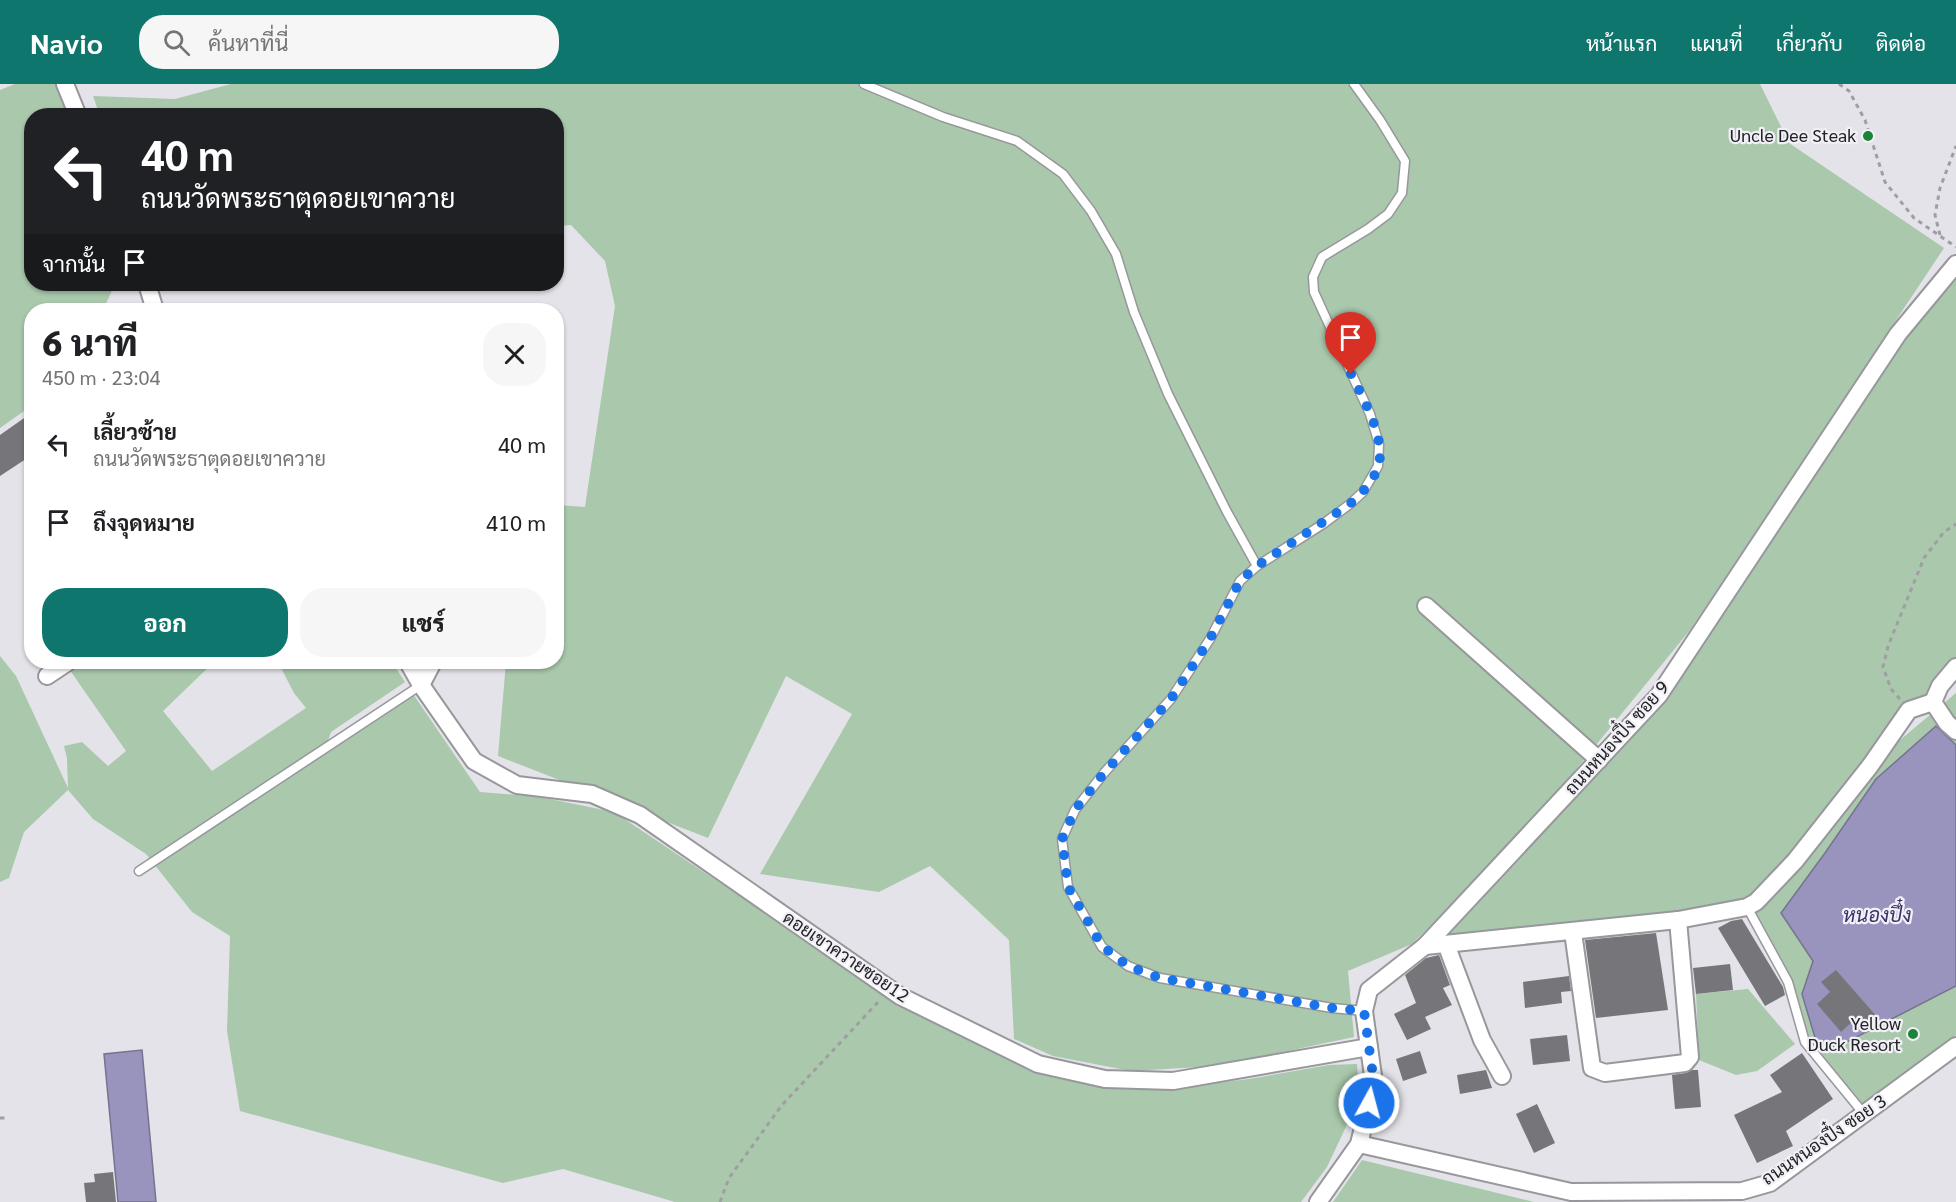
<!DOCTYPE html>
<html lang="th">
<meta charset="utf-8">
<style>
:root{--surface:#fff;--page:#f6f6f6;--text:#202124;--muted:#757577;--accent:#0f766e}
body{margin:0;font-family:Georgia,Sarabun,serif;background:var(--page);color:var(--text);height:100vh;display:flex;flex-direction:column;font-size:22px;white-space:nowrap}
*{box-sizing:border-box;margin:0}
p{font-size:20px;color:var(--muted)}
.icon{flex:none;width:33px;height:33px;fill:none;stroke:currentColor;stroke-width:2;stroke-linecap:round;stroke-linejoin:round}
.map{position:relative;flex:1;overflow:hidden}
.details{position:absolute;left:24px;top:219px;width:540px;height:366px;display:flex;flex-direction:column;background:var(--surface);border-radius:24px;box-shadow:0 2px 4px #0004}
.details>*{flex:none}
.top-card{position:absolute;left:24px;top:24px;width:540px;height:183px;border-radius:24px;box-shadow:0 2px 4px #0004;background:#202124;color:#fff;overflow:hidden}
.pin{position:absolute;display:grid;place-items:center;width:51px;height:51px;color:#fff;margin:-62px -26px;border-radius:50% 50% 50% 0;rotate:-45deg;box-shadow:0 0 6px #0007}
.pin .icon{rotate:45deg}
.me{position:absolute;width:66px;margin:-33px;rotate:7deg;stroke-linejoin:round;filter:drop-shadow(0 0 4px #0008)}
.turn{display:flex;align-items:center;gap:21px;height:126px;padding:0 18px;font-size:27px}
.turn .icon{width:78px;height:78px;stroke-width:2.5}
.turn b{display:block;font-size:42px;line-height:51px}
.then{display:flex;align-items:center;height:57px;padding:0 18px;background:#0003;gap:12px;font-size:22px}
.round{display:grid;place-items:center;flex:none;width:63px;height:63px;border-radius:24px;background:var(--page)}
.head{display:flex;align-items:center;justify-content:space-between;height:102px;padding:0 18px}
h1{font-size:36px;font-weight:800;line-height:45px}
.cta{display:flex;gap:12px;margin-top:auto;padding:12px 18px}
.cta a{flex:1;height:69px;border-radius:24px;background:var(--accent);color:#fff;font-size:24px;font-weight:800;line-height:69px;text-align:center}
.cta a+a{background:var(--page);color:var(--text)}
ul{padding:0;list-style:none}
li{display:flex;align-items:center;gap:18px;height:78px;padding:0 18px}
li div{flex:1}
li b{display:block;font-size:22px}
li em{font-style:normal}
header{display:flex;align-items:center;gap:36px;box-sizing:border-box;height:84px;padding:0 30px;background:var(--accent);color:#fff}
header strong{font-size:28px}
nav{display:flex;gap:33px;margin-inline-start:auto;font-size:21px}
.search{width:420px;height:54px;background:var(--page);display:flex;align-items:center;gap:15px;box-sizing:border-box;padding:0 21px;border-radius:24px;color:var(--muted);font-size:22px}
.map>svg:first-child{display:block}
</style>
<header>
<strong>Navio</strong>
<div class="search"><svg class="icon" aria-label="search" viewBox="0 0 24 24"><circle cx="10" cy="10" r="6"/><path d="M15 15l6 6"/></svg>ค้นหาที่นี่</div>
<nav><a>หน้าแรก</a><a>แผนที่</a><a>เกี่ยวกับ</a><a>ติดต่อ</a></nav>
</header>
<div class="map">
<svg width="1956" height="1118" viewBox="0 0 1956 1118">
<rect width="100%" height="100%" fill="#e4e3e9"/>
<!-- green -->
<g fill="#a9c8ac">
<path d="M15,0H57L70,31L32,32V200H115L103,226H32L31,322L0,344V6Z"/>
<path d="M231,0H1760L1789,59L1944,164L1690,546L1556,710L1477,797L1412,860L1348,887L1354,953L1216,982L1131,987L1053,972L1014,955L1009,856L930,782L879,808L760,790L852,630L786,592L708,754L498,672L506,578H556L557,421L585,423L615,222L605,177L571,141L557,142L556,32H100L93,12L175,15Z"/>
<path d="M1956,180V583L1874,678L1956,609V951L1859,1025L1805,958L1788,898L1751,832L1783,804L1864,690L1747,823L1425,862L1659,611Z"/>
<path d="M0,572L16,592L68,704L67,674L64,662L82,658L108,682L126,667L65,579L68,578H214L163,627L212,687L306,624L294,609L278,578H392L405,598L331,648L324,668L413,610L480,708L540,713L614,728L881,907L1079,997L1164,1005L1249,995L1329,981L1357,980L1359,1015L1327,1083L1301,1118H675L563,1085L503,1099L240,1027L227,947L230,852L192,828L146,770L93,735L68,706L24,748L9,794L0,798Z"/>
<path d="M1748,905L1795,960L1757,987L1736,991L1699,976L1696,910Z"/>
<path d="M1362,1076L1534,1118H1333Z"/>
</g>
<!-- water -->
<g fill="#9994be" stroke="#767290" stroke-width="1.5">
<path d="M1936,642L1956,661V902L1837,963L1816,957L1802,910L1813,877L1781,829L1825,769L1876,695Z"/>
<path d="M142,966L156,1118H118L104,970Z"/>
</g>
<!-- building -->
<g fill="#76757a">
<path d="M27,332L32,339V371L0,392V351Z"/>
<path d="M1742,835L1783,903L1785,911L1765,922L1718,844L1731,837Z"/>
<path d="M1656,849L1668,926L1596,934L1585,856Z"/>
<path d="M1439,871L1450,901L1443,904L1452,921L1425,933L1431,945L1407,956L1394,930L1416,919L1405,891L1426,874Z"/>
<path d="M1730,880L1733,906L1696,910L1693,884Z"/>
<path d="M1836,886L1878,934L1862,948L1853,937L1841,948L1817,920L1830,908L1821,898Z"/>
<path d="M1569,892L1571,907L1561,908L1562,919L1525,924L1523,898Z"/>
<path d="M1567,951L1570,977L1533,981L1530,955Z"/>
<path d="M1420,967L1427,989L1403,997L1396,975Z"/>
<path d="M1802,969L1833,1015L1786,1047L1793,1062L1757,1079L1734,1031L1782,1008L1770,991Z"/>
<path d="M1486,986L1492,1004L1460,1010L1457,991Z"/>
<path d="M1692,986H1698L1701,1023L1675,1025L1672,991L1686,989Z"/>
<path d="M1537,1020L1555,1059L1534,1069L1516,1030Z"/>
<path d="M113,1088L116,1118H86L84,1099L95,1098L94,1090Z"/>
</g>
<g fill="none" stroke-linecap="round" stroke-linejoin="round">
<defs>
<g id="lane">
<path d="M864,0L943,33L1017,57L1063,90L1091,127L1116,170L1134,228L1168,310L1227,428L1257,482"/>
<path d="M1354,0L1380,36L1405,77L1402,109L1388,130L1368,145L1322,173L1313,193L1314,208L1370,330L1379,360L1378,382L1363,408L1350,420L1323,440L1257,482L1240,497L1210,555L1171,615L1104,689L1075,726L1062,755L1068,803L1102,863L1128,882L1160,894L1332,924L1364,927"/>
<path d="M139,787L421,601"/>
<path d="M1747,823L1788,898L1805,958L1864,1030"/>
</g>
<g id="street">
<path d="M65,0L78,32"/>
<path d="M147,200L155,226"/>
<path d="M1426,522L1599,676"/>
<path d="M408,578L421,601L474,677L517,701L592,710L640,731L900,912L1038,980L1105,995L1173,997L1369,963"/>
<path d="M1956,583L1940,602L1933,618L1947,639L1956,647"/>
<path d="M47,592L68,578"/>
<path d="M421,601L433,578"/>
<path d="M1573,848L1592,984L1605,989L1685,979L1690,973L1678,836"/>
<path d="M1446,860L1482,956L1502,992"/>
<path d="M1425,862L1678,836L1747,823L1756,818L1795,777L1870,682L1909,626L1933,618"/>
<path d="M1359,1060L1571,1108L1742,1107L1770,1099L1956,962"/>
<path d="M1318,1118L1359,1060L1374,999L1364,927L1369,906L1425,862L1659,611L1898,250L1956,180"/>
</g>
</defs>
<!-- lane casing -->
<use href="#lane" stroke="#97979c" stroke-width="11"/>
<!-- street casing -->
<use href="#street" stroke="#97979c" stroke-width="20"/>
<!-- path -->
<g stroke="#9f9ea3" stroke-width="3" stroke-dasharray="4.5 4.5" stroke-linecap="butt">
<path d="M1839,0L1849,7L1865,36L1885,98L1914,134L1956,163"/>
<path d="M1940,151L1935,131L1940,104L1956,62"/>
<path d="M1900,615L1891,605L1883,583L1888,562L1924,474L1944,448L1956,440"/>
<path d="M0,1034H7"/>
<path d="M720,1118L729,1094L782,1021L880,916"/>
</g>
<!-- lane -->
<use href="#lane" stroke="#fff" stroke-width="8"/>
<!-- street -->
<use href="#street" stroke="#fff" stroke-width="16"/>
</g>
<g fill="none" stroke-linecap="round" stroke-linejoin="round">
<!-- route -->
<path stroke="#1a73e8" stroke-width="10" stroke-dasharray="0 18" d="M1351,290C1363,314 1387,356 1378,383C1373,398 1361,410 1350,420L1257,482L1240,497L1210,555L1171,615L1104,689L1075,726L1062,755L1068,803L1102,862L1128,882L1160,894L1332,924L1364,927L1374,999L1369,1019"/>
</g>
<!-- markers -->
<g fill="#1b843a" stroke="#f1f0f6" stroke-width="2">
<circle cx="1868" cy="52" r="6"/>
<circle cx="1913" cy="950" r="6"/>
</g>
<g text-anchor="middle" stroke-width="4.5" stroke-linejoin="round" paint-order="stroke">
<!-- poi labels -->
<g font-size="18" fill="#232224" stroke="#f1f0f6" text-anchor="end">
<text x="1856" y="58">Uncle Dee Steak</text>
<text x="1901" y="946">Yellow<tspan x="1901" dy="21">Duck Resort</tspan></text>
</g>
<!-- street labels -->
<g font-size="18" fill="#232224" stroke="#f1f0f6">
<text transform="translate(1617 654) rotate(-48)" y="6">ถนนหนองปึ๋ง ซอย 9</text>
<text transform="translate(846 873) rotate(34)" y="6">ดอยเขาควายซอย12</text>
<text transform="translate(1824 1056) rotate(-34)" y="6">ถนนหนองปึ๋ง ซอย 3</text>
</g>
<!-- water labels -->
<g font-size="20" font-style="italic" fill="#3c3168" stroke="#f1f0f6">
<text x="1877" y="838">หนองปึ๋ง</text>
</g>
</g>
</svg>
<div class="pin" style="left:1351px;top:290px;background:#d93025"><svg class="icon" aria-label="arrive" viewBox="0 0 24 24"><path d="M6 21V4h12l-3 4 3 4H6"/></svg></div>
<svg class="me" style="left:1369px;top:1019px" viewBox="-20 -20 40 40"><circle r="17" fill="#1a73e8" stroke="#fff" stroke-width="3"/><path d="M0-11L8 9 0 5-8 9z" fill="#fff"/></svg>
<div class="top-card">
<div class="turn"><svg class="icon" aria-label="left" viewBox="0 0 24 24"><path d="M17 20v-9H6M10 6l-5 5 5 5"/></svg><div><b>40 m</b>ถนนวัดพระธาตุดอยเขาควาย</div></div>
<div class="then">จากนั้น<svg class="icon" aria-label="arrive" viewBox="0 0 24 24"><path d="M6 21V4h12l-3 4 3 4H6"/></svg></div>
</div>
<section class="details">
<div class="head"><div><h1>6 นาที</h1><p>450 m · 23:04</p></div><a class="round"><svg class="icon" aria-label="close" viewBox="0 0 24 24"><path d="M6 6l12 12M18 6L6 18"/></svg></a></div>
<ul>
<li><svg class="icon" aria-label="left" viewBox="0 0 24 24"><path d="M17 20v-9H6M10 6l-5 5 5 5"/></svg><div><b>เลี้ยวซ้าย</b><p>ถนนวัดพระธาตุดอยเขาควาย</p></div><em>40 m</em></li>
<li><svg class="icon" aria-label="arrive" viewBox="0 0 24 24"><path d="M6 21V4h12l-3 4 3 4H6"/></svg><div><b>ถึงจุดหมาย</b></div><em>410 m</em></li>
</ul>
<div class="cta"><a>ออก</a><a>แชร์</a></div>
</section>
</div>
